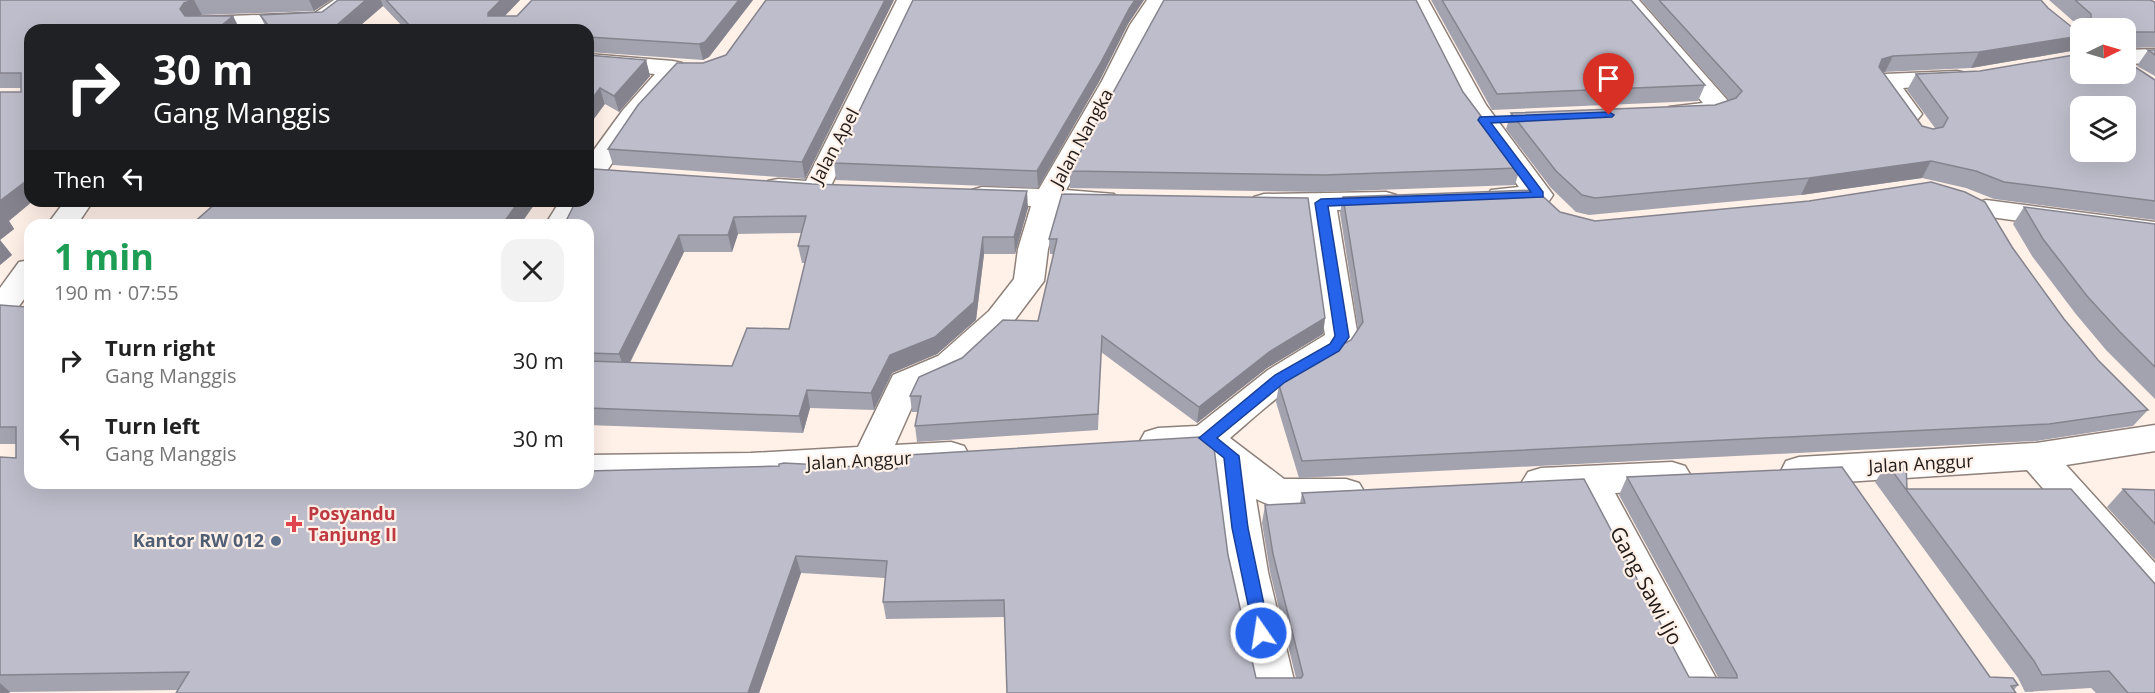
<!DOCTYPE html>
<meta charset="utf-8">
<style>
:root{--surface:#fff;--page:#f2f2f2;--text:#222;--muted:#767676}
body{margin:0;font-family:"Open Sans",sans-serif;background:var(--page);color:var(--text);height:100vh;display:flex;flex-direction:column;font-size:22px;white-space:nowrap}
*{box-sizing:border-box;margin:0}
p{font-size:20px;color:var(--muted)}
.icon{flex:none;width:33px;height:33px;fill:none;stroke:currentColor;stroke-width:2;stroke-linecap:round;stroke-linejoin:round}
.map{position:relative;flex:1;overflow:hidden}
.details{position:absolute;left:24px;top:219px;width:570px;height:270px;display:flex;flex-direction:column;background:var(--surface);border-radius:18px;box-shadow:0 6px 24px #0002}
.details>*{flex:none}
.top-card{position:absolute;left:24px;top:24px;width:570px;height:183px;border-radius:18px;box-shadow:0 6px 24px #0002;background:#202124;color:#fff;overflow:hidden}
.needle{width:39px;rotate:85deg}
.controls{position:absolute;left:2070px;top:18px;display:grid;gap:12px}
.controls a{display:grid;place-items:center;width:66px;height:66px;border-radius:12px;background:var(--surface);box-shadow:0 6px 24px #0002;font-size:30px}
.pin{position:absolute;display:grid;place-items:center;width:51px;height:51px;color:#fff;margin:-62px -26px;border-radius:50% 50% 50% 0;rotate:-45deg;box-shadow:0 0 6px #0007}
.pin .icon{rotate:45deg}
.me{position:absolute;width:66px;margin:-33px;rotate:347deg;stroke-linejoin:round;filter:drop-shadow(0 0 4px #0008)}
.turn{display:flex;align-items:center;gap:21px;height:126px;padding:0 30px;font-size:27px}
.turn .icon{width:78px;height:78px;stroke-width:2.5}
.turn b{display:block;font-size:42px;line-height:51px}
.then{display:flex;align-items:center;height:57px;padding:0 30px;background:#0003;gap:12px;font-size:22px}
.round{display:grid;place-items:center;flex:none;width:63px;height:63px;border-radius:18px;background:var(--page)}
.headline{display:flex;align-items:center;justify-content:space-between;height:102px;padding:0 30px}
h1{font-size:36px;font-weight:700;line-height:45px;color:#1e9e55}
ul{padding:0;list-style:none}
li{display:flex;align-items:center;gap:18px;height:78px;padding:0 30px}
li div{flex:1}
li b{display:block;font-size:22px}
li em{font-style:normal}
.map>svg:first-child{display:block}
</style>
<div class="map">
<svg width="2155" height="693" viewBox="0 0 2155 693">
<rect width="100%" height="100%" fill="#fff0e8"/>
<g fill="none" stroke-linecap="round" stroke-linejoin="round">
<defs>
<g id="minor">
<path d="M334,0H360L328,25L320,27L198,30L194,29L190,24L194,19L202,17L315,13Z"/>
<path d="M897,0H919L829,190L825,196L815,198L768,193L764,187L768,181L778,179L806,181Z"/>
<path d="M1147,0H1169L1154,25L1126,81L1066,190L1114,194L1118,200L1114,206L1104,209L1060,207L1048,249L1044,281L1011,325L962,372L919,391L895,445L951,442L964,446L969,455L964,464L951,468L751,481L588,483V455L751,453L858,447L893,375L938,356L989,311L1014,279L1018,249L1031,206L972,202L968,196L972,190L982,187L1039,189L1102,81L1130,25Z"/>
<path d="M1406,0H1428L1486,105L1553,195L1549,201L1501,205L1491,202L1487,196L1491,190L1519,187L1461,107Z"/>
<path d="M1616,0H1639L1729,102L1733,107C1722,123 1686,122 1669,117L1665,112L1669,107L1703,103Z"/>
<path d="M2155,49V63L2126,64V50Z"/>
<path d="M588,54L673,61L682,63L685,68L641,120L598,184L588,186V158L623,110L655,74L588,68Z"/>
<path d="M1957,71L1966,73L1969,78L1966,83L1903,88L1922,114L1918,119L1909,122L1900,119L1873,81L1876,76L1885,74Z"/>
<path d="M1386,192L1396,195L1400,201L1396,207L1386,210H1337L1358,337C1342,363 1315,370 1292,387C1270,402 1250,421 1230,438L1284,479H1346L1359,483L1365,493L1359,503C1329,513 1285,514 1256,499L1268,572L1297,693H1253L1228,572L1214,464L1199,451L1158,454L1145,450L1140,441L1145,432L1158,428L1197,426L1268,370L1325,335L1308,211L1264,212L1254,209L1250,203L1254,197L1264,194Z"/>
<path d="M1986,200L2155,222V240L1976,215L1972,209L1976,203Z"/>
<path d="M65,201H93L77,225H47Z"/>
<path d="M560,201H588L575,225H545Z"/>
<path d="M30,260V291L11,317L0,320V288L19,262Z"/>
<path d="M2155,425V451L2066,465L2155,563V607L2141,602L2027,470L1799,485L1786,481L1781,471L1786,461L1799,457L2036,443Z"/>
<path d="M1672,462L1685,466L1691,476L1685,486L1672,490L1615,493L1724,693H1680L1578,494L1541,496L1528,492L1522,482L1528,472L1541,468Z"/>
</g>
</defs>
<!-- minor casing -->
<use href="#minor" stroke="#8e817a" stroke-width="3"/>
<!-- minor -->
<use href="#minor" fill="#fff" fill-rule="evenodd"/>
</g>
<!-- wall -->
<g fill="#a3a3af" fill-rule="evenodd">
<path d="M0,0H331L314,11L202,15L197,16H233L240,30H30L9,221L14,229L0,240L12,255L0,265V92H21V88H0Z"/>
<path d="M338,0H520L505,16H517L532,0H753L709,57L703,60L588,52V30L405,29L383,6L355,30H267L260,15L322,12Z"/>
<path d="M894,0L805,179L613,165L608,149L703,63Z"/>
<path d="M913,0H1144L1128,24L1100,80L1038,188L836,180L834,163Z"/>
<path d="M1431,0H1631L1705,85L1698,101L1492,110Z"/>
<path d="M1641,0H2041L2077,50L1971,68L1883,72L1922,126L1933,129L1935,128L1907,90L1916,74H2126V28H2081L2049,0H2150L2155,2V47L2134,48V56L2129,63L2155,80V220L1994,199L1966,188L1922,178L1801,195L1589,215L1576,212L1551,188L1506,129L1511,113L1715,105L1729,100Z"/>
<path d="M2148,50H2155V76L2137,66Z"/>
<path d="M588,55L646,60L650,76L619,112L605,104Z"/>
<path d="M1463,92L1520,168L1515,185L1321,192L1070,188V171Z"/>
<path d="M1062,194L1325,318L1323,334L1267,368L1197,423L1101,352L1098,430L917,442L915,426L918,412H912L910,396L962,358L1038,321L1054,254H1050L1049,239Z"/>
<path d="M1343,197L1560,212L1595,221L2012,247L2064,319L2098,360L2148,410L2133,426L2036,441L1299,478L1276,402L1279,385L1351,340L1358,329L1340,213Z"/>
<path d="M576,201L1028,208L1015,254H984L976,320L937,354L892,373L874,410L810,408L803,433L588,425V225ZM801,233L798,246L802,263H805L789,329L732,366L630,363L684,252H732L738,234Z"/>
<path d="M2024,207L2155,224V399L2106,350L2075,313L2032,256L2013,224Z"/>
<path d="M0,305L30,483L1228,555L1256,678H1296L1270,572L1262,523L1265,505L1300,503L1302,493L1689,677H1718L1619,495L1627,477L1990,677L2018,685L2014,690L1007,693L1005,617L886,619L883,602L885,578L801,573L759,693H176L178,690L10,692L9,693H0V457L16,458V444H0Z"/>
<path d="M1887,464L1907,489L2155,693H2096L2091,688L2025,692L2018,678L1875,482Z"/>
<path d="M2123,489L2155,490V560L2107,507Z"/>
</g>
<!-- shaded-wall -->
<g fill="#85848e">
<path d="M194,0L202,15L192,18L188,24L180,9L184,3Z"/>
<path d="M309,0H331L314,11Z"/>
<path d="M366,0H381L383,6L355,30H331Z"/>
<path d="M501,0H520L493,28L488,16V13Z"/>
<path d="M739,0H753L709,57L703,60L699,44Z"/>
<path d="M885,0H894L805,179L802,162Z"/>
<path d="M1135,0H1144L1128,24L1100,80L1038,188L1037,171L1129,9Z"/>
<path d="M233,16L240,30H216Z"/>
<path d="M2080,36V44L2077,50L1971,68L1979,52Z"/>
<path d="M1893,56L1885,72L1874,75L1882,59Z"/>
<path d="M646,60L650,76L619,112L614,96Z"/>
<path d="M600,88L605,104L588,127V104Z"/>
<path d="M1931,161L1922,178L1801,195L1809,178Z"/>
<path d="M30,178V201H33L9,221L14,229L0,240L12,255L0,265V201Z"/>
<path d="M1027,191L1028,208L1015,254L1014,237Z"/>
<path d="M519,201H537L520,225H502Z"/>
<path d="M734,217L738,234L732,252L728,235Z"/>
<path d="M679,235L684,252L625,372L619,354Z"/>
<path d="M983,237L984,254L976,320L937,354L892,373L874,410L871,393L890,355Z"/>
<path d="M1325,318L1323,334L1267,368L1197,423L1199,407L1269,352Z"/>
<path d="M807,390L810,408L803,433L799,416Z"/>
<path d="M796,556L801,573L759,693H748Z"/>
<path d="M0,683L10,692L9,693H0Z"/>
</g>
<!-- building -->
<g fill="#bebdcb" stroke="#85848e" stroke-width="1.5" fill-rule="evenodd">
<path d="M0,0H193L184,3L180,9L185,16H233L216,30H30V178L0,201V92H21V73H0Z"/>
<path d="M338,0H366L331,30H272L260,15L322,12Z"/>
<path d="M386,0H501L488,13V16H517L532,0H739L705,42L699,44L588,37V30H404L409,25Z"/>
<path d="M766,0H885L802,162L608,149L638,105L677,63H703L726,55Z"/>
<path d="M913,0H1135L1129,9L1100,64L1037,171L834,163Z"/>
<path d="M1164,0H1416L1463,92L1520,168L1324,175L1070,171Z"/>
<path d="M1442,0H1631L1705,85L1497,94Z"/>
<path d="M1659,0H2041L2048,8L2073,28L2080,32V36L1979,52L1893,56L1882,59L1879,67L1922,126L1933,129L1943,127L1948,118L1916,74L1980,71L2080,54V74H2126V61L2155,80V201L2004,182L1976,171L1931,161L1809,178L1595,198L1582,195L1556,171L1511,113L1715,105L1736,98L1742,91ZM2080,106H2126V152H2080Z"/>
<path d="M2075,0H2150L2155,2V32H2136L2134,35V56H2126V28H2091V14Z"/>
<path d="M2148,50H2155V55Z"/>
<path d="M588,55L646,60L614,96L600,88L588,104Z"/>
<path d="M594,169L812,184L1027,191L1014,237H983L974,302L935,337L890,355L871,393L807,390L799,416L588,408V361L732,366L747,328L789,329L809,246H798L806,216L734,217L728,235H679L619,354L588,353V225H564L576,201H588V172L589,170Z"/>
<path d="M1931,182L1965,192L1985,202L2012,247L2064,319L2098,360L2148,410L2049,424L1302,461L1279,385L1296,371L1351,340L1363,322L1343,197L1536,190L1560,212L1595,221L1809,201Z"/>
<path d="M1062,194L1308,198L1325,318L1269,352L1199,407L1102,336L1098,414L915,426L921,396H910L919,377L962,358L1003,320L1038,321L1057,239H1049Z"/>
<path d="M232,201H519L502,225H191L217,202L229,203Z"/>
<path d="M2024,207L2155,224V367L2120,332L2087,296L2043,239Z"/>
<path d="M30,303V483H588V471L779,466V464L784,463L897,469L898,462L907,461L908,455L1200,437L1214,448L1228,555L1256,678H1301L1303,675L1273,554L1265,505L1305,503L1302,493L1584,479L1689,677L1737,678V675L1627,477L1842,467L1990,677L2013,678L2018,685L2011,686L2016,693H1007L1004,600L883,602L887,561L796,556L748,693H176L189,672L0,675V457L16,458V427H0V305L26,307Z"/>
<path d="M1906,463L1907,489H2071L2155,584V693H2128L2109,671L2042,675L2034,661L1887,464Z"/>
<path d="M2123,489L2155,490V524Z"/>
</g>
<!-- route -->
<path fill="#2563eb" stroke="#184099" stroke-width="1.5" d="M1609,112L1614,115L1612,117L1491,123L1543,192V197L1328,206L1349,337L1339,351L1285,382L1217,438L1239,456L1248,528L1270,633L1267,638L1261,640L1255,638L1232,528L1224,458L1199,438L1275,375L1330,344L1335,336L1315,203L1321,199L1531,192L1478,120L1480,117Z"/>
<!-- markers -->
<path fill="#e0444e" stroke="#fff0e8" stroke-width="2" d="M291 515h6v6h6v6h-6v6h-6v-6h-6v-6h6z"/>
<circle fill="#5c6f8a" stroke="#fff0e8" stroke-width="2" cx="276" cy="541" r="6"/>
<g text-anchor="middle" stroke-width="4.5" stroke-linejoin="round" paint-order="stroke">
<!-- street labels -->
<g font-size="18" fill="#211c19" stroke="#fff0e8">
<text transform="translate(1082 138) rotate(-61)" y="6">Jalan Nangka</text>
<text transform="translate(835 146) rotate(-62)" y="6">Jalan Apel</text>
<text transform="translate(859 461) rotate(-3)" y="6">Jalan Anggur</text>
<text transform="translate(1921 464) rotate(-3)" y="6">Jalan Anggur</text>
</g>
<!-- health labels -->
<g font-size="18" font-weight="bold" fill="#be3a42" stroke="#fff0e8" text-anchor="start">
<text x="308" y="520">Posyandu<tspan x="308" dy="21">Tanjung II</tspan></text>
</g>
<!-- service labels -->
<g font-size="18" font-weight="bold" fill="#4e5e75" stroke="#fff0e8" text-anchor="end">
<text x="264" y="547">Kantor RW 012</text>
</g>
<!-- near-street labels -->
<g font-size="21" fill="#211c19" stroke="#fff0e8">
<text transform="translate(1646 586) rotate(62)" y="7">Gang Sawi Ijo</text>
</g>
</g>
</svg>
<div class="controls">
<a><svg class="needle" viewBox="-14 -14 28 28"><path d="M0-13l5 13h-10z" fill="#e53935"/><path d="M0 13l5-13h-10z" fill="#767676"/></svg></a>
<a><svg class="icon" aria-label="layers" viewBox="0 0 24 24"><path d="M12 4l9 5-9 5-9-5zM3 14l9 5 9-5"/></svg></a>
</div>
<div class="pin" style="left:1609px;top:115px;background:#d93025"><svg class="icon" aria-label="arrive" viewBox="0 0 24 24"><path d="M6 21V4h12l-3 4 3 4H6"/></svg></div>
<svg class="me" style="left:1261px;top:633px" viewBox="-20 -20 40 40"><circle r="17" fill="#2563eb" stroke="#fff" stroke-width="3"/><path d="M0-11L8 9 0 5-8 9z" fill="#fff"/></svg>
<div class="top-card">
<div class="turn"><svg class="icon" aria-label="right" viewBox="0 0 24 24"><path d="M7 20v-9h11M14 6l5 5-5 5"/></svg><div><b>30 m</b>Gang Manggis</div></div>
<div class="then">Then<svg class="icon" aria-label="left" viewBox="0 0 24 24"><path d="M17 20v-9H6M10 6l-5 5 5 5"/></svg></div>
</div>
<section class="details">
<div class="headline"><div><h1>1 min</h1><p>190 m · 07:55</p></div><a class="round"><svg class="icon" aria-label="close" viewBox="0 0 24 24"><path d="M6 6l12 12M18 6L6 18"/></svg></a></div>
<ul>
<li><svg class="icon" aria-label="right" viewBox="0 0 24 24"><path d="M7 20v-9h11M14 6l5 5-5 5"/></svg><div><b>Turn right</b><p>Gang Manggis</p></div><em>30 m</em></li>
<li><svg class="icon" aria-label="left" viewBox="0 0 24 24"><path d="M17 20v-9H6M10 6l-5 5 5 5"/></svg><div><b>Turn left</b><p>Gang Manggis</p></div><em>30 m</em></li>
</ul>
</section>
</div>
